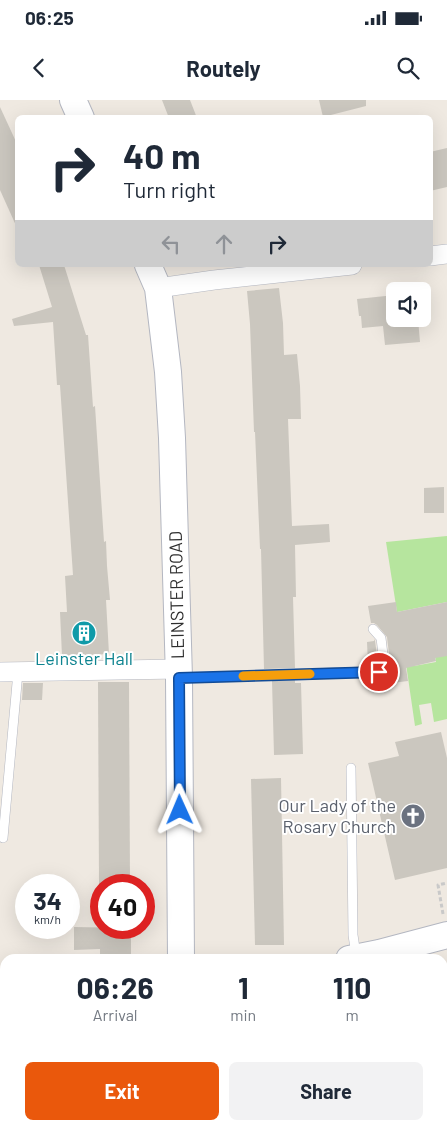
<!DOCTYPE html>
<style>
:root{--surface:#fff;--page:#f2f2f3;--text:#1f2937;--muted:#747a83;--accent:#ea580c}
body{margin:0;font-family:Barlow,sans-serif;background:var(--page);color:var(--text);height:100vh;display:flex;flex-direction:column;font-size:19px;white-space:nowrap}
*{box-sizing:border-box;margin:0}
p{font-size:16px;color:var(--muted)}
.icon{flex:none;width:28px;height:28px;fill:none;stroke:currentColor;stroke-width:2;stroke-linecap:round;stroke-linejoin:round}
.map{position:relative;flex:1;overflow:hidden}
.sheet{position:absolute;left:0px;top:854px;width:448px;height:176px;display:flex;flex-direction:column;background:var(--surface);border-radius:15px 15px 0 0;box-shadow:0 5px 20px #0002}
.sheet>*{flex:none}
.guide{position:absolute;left:15px;top:15px;width:418px;height:152px;border-radius:8px;box-shadow:0 5px 20px #0002;background:#fff;color:var(--text);overflow:hidden}
.tools{position:absolute;left:386px;top:182px;display:grid;gap:10px}
.tools a{display:grid;place-items:center;width:45px;height:45px;border-radius:8px;background:var(--surface);box-shadow:0 5px 20px #0002;font-size:25px}
.speed{position:absolute;left:15px;top:774px;display:flex;gap:10px;font-size:25px;font-weight:700;text-align:center}
.speed>*{display:grid;place-content:center;width:65px;height:65px;border-radius:50%;background:var(--surface);box-shadow:0 5px 20px #0002;line-height:1}
.speed small{font-size:12px;font-weight:400}
.speed .limit{border:8px solid #d22;background:#fff;color:#111}
.pin{position:absolute;display:grid;place-items:center;width:42px;height:42px;color:#fff;margin:-21px;border:2px solid #fff;border-radius:50%;box-shadow:0 1px 5px #0007}
.me{position:absolute;width:55px;margin:-28px;rotate:359deg;stroke-linejoin:round;filter:drop-shadow(0 0 4px #0008)}
.turn{display:flex;align-items:center;gap:18px;height:105px;padding:0 25px;font-size:22px}
.turn .icon{width:65px;height:65px;stroke-width:2.5}
.turn b{display:block;font-size:35px;line-height:42px}
.lanes{display:flex;align-items:center;height:48px;padding:0 25px;background:#0003;justify-content:center;gap:25px;direction:ltr}
.lanes .off{opacity:.35}
.eta{display:flex;justify-content:space-evenly;align-items:center;height:85px;text-align:center}
.eta b{font-size:30px;font-weight:700;line-height:35px}
.action{display:flex;gap:10px;margin-top:auto;padding:10px 25px}
.action a{flex:1;height:58px;border-radius:8px;background:var(--accent);color:#fff;font-size:20px;font-weight:700;line-height:58px;text-align:center}
.action a+a{background:var(--page);color:var(--text)}
.status{display:flex;justify-content:space-between;align-items:center;height:35px;padding:0 25px;background:var(--surface);direction:ltr}
.status svg{height:14px;fill:currentColor}
header{display:flex;justify-content:space-between;align-items:center;height:65px;padding:0 25px;background:var(--surface);font-size:22px;font-weight:700}
.map>svg:first-child{display:block}
</style>
<div class="status"><b>06:25</b><svg viewBox="0 0 49 12"><path d="M0 12V9h3v3zM5 12V6h3v6zM10 12V3h3v9zM15 12V0h3v12zM26 1h20v11H26zM47 4h2v5h-2z"/></svg></div>
<header><svg class="icon" aria-label="back" viewBox="0 0 24 24"><path d="M15 5l-7 7 7 7"/></svg>Routely<svg class="icon" aria-label="search" viewBox="0 0 24 24"><circle cx="10" cy="10" r="6"/><path d="M15 15l6 6"/></svg></header>
<div class="map">
<svg width="447" height="1029" viewBox="0 0 447 1029">
<rect width="100%" height="100%" fill="#efe9e1"/>
<!-- green -->
<g fill="#b6e59e">
<path d="M447,436V502L397,512L386,442Z"/>
<path d="M434,551L447,556V619L434,622L431,603L419,605L422,624L415,626L405,557L414,566L436,562Z"/>
</g>
<!-- building -->
<g fill="#cbc7bf">
<path d="M162,0H190L197,18H169Z"/>
<path d="M319,0H366V6L323,17Z"/>
<path d="M0,7L18,46V130L0,90Z"/>
<path d="M447,48V87L430,91V52Z"/>
<path d="M39,165H64L86,235H88L93,307L95,306L104,442L106,441L107,466L110,500H106L109,554L62,556L60,512H67L65,476L73,475L60,285H57L53,222L14,226L12,219L52,207Z"/>
<path d="M279,188L283,223L284,255L297,254L300,286L301,319H288L292,426L329,424L330,442L295,445L296,497H293L295,568L264,569L261,449H260L255,332H254L250,224L247,191Z"/>
<path d="M395,195V219H418L420,242L385,245L383,226L362,228L361,216H359L357,199Z"/>
<path d="M444,387V413H424V388Z"/>
<path d="M396,502L397,512L447,502V556L435,558L436,561L406,568L408,581L392,583L389,567L390,562L387,537L377,525L374,523H371L368,506Z"/>
<path d="M374,539L375,541L378,562L375,565H368L367,542L374,541Z"/>
<path d="M295,580V583H301L303,654L274,655L272,581Z"/>
<path d="M98,582H129L130,785H99Z"/>
<path d="M23,583H43L42,600H22Z"/>
<path d="M441,632L447,658V768L395,780L368,663L399,656L395,642Z"/>
<path d="M281,678L284,845H255L251,679Z"/>
<path d="M74,827L131,828V858H100V849L74,850Z"/>
</g>
<g fill="none" stroke-linecap="round" stroke-linejoin="round">
<defs>
<g id="lane">
<path d="M182,578L379,571L384,563L381,538L373,529"/>
<path d="M351,668L353,835L356,855"/>
<path d="M3,738L18,572"/>
<path d="M442,889L447,886"/>
<path d="M442,930L447,926"/>
<path d="M350,1025L352,1029"/>
</g>
<g id="street">
<path d="M430,156L447,154"/>
<path d="M158,188L214,180L352,165"/>
<path d="M0,572L179,569"/>
<path d="M0,974L2,1029"/>
<path d="M442,982L447,988"/>
<path d="M241,1028L242,1029"/>
</g>
<g id="secondary">
<path d="M73,0L81,18"/>
<path d="M148,165L158,188L168,272L172,338L179,578L181,859"/>
<path d="M349,859L379,853L447,835"/>
<path d="M0,884H5"/>
</g>
</defs>
<!-- lane casing -->
<use href="#lane" stroke="#b4b7c1" stroke-width="10"/>
<!-- street casing -->
<use href="#street" stroke="#b4b7c1" stroke-width="20"/>
<!-- secondary casing -->
<use href="#secondary" stroke="#b4b7c1" stroke-width="28"/>
<!-- path -->
<path stroke="#c9c9c9" stroke-width="3" stroke-dasharray="4 2.5" stroke-linecap="butt" d="M443,814L438,785L447,783"/>
<!-- lane -->
<use href="#lane" stroke="#fff" stroke-width="9"/>
<!-- street -->
<use href="#street" stroke="#fff" stroke-width="19"/>
<!-- secondary -->
<use href="#secondary" stroke="#fff" stroke-width="26"/>
</g>
<g fill="none" stroke-linecap="round" stroke-linejoin="round">
<defs>
<path id="route" d="M180,710L179,578L379,572"/>
</defs>
<!-- route casing -->
<use href="#route" stroke="#114b97" stroke-width="12"/>
<!-- route -->
<use href="#route" stroke="#1a73e8" stroke-width="9"/>
<!-- slow -->
<path stroke="#f59e0b" stroke-width="9" d="M243,576L310,574"/>
</g>
<!-- icons -->
<defs>
<symbol id="building-disc" viewBox="-11 -11 22 22"><circle r="9.5" fill="#0f9aa8" stroke="#fff"/><path d="M-4-6H4V6H1V3H-1V6H-4ZM-2.5-4.3h1.7v1.8h-1.7ZM.8-4.3h1.7v1.8H.8ZM-2.5-1h1.7V.8h-1.7ZM.8-1h1.7V.8H.8Z" fill="#fff"/></symbol>
<symbol id="church-disc" viewBox="-11 -11 22 22"><circle r="9.5" fill="#6b7280" stroke="#fff"/><path d="M-1.2-6h2.4v3.5h3.3v2.4h-3.3V6h-2.4V-.1h-3.3v-2.4h3.3Z" fill="#fff"/></symbol>
</defs>
<g fill-rule="evenodd">
<use href="#building-disc" x="70" y="519" width="28" height="28"/>
<use href="#church-disc" x="399" y="702" width="28" height="28"/>
</g>
<g text-anchor="middle" stroke-width="4" stroke-linejoin="round" paint-order="stroke">
<!-- street labels -->
<g font-size="18" fill="#2e2e2e" stroke="#fff">
<text transform="translate(177 495) rotate(-91)" y="6">LEINSTER ROAD</text>
</g>
<!-- culture labels -->
<g font-size="18" fill="#0d838f" stroke="#fff">
<text x="84" y="565">Leinster Hall</text>
</g>
<!-- worship labels -->
<g font-size="18" fill="#5b616d" stroke="#fff" text-anchor="end">
<text x="396" y="712">Our Lady of the<tspan x="396" dy="21">Rosary Church</tspan></text>
</g>
</g>
</svg>
<div class="tools">
<a><svg class="icon" aria-label="sound" viewBox="0 0 24 24"><path d="M4 9h4l5-4v14l-5-4H4zM17 9q2 3 0 6"/></svg></a>
</div>
<div class="speed"><div>34<small>km/h</small></div><div class="limit">40</div></div>
<div class="pin" style="left:379px;top:572px;background:#d93025"><svg class="icon" aria-label="arrive" viewBox="0 0 24 24"><path d="M6 21V4h12l-3 4 3 4H6"/></svg></div>
<svg class="me" style="left:180px;top:710px" viewBox="-20 -20 40 40"><path d="M0-17L14 15 0 8-14 15z" fill="#1a73e8" stroke="#fff" stroke-width="4"/></svg>
<div class="guide">
<div class="turn"><svg class="icon" aria-label="right" viewBox="0 0 24 24"><path d="M7 20v-9h11M14 6l5 5-5 5"/></svg><div><b>40 m</b>Turn right</div></div>
<div class="lanes"><svg class="icon off" aria-label="left" viewBox="0 0 24 24"><path d="M17 20v-9H6M10 6l-5 5 5 5"/></svg><svg class="icon off" aria-label="ahead" viewBox="0 0 24 24"><path d="M12 20V5M6 11l6-6 6 6"/></svg><svg class="icon" aria-label="right" viewBox="0 0 24 24"><path d="M7 20v-9h11M14 6l5 5-5 5"/></svg></div>
</div>
<section class="sheet">
<div class="eta">
<div><b>06:26</b><p>Arrival</p></div>
<div><b>1</b><p>min</p></div>
<div><b>110</b><p>m</p></div>
</div>
<div class="action"><a>Exit</a><a>Share</a></div>
</section>
</div>
